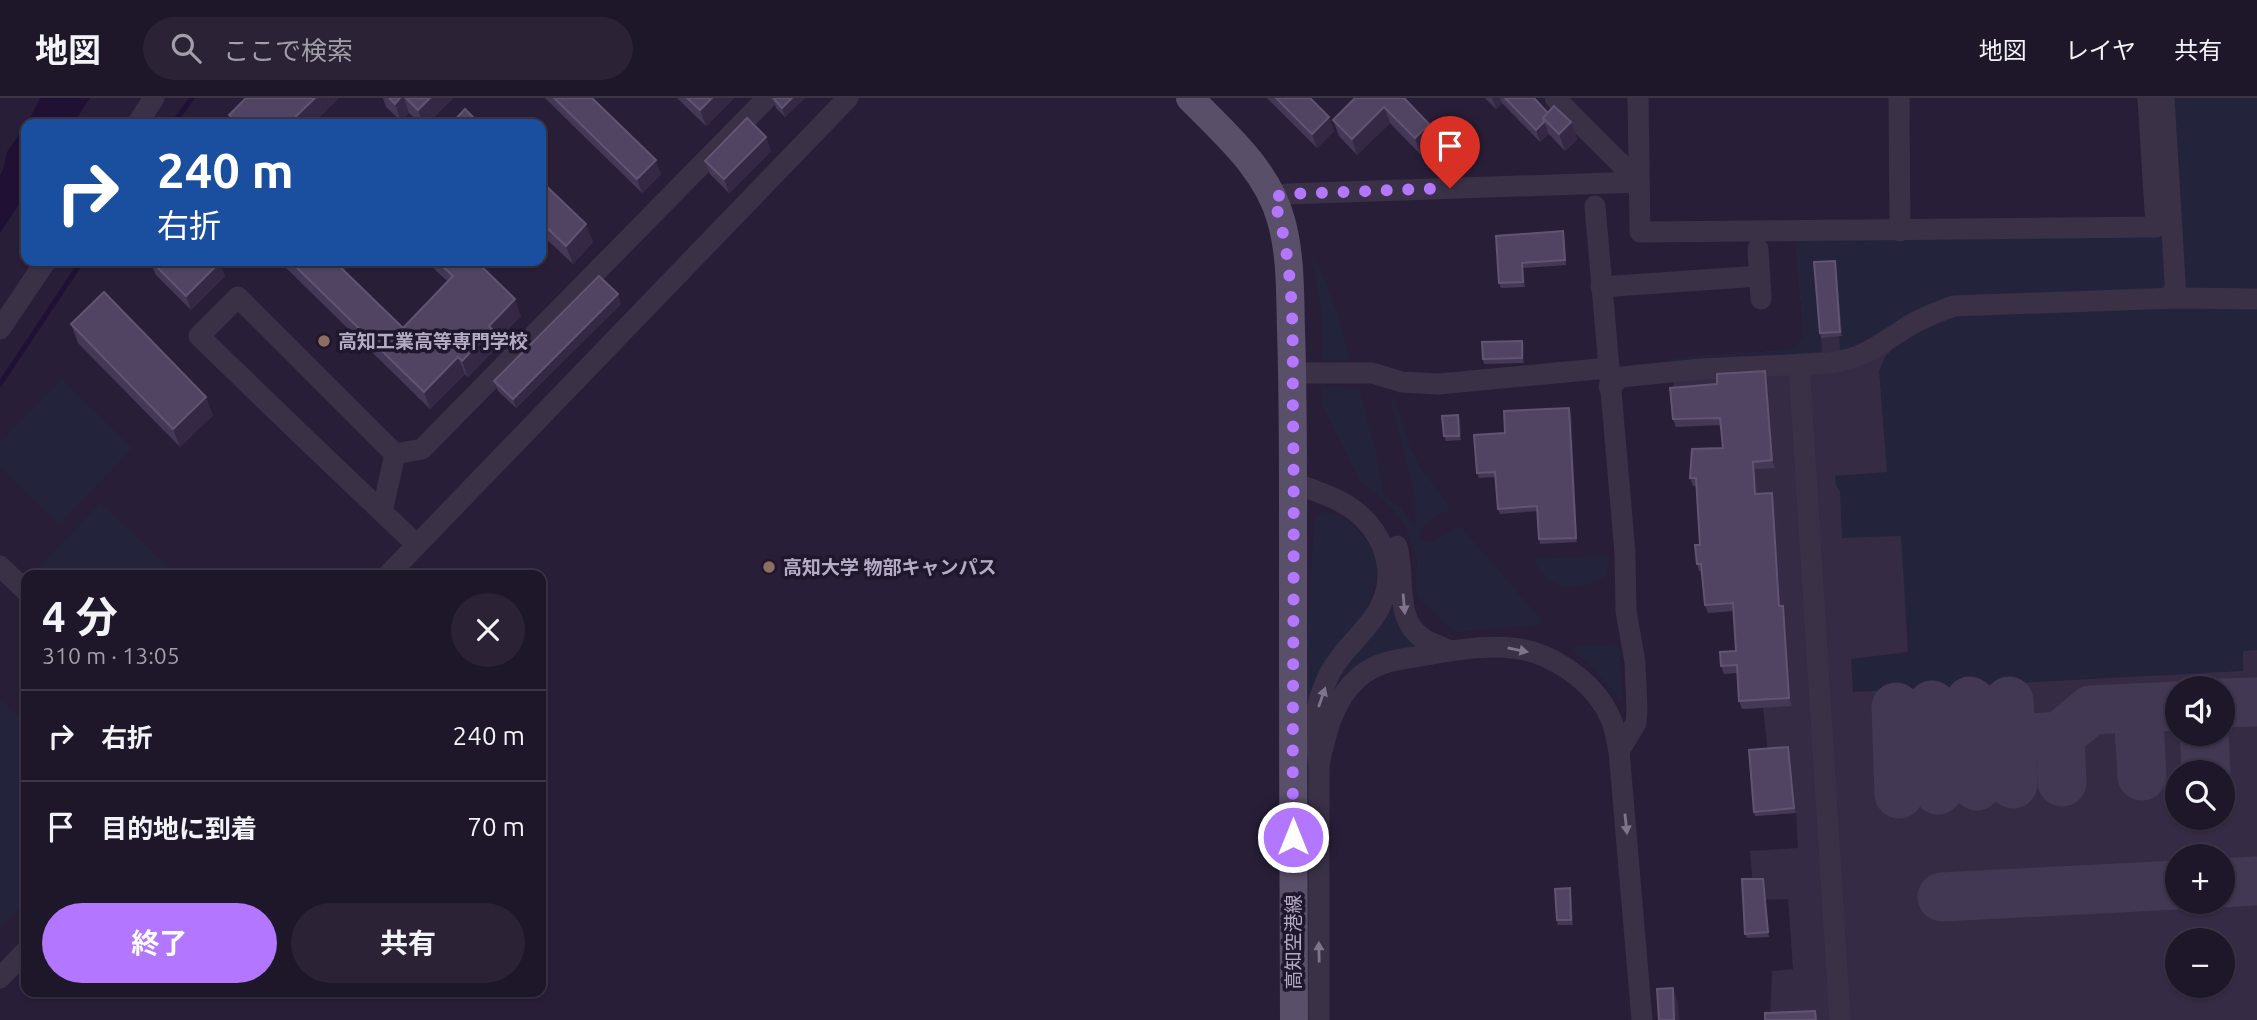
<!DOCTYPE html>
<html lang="ja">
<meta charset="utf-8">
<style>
:root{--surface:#1e1629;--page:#2b2335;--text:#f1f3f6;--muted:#a19fa8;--line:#3c3546;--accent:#b276ff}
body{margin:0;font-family:Ubuntu,"Noto Sans JP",sans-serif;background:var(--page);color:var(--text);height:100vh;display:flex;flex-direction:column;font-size:26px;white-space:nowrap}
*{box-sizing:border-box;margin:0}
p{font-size:23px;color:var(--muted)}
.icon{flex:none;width:38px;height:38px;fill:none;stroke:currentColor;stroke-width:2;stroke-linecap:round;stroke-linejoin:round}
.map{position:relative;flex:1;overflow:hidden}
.sheet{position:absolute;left:21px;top:472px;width:525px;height:427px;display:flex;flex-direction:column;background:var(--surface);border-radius:14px;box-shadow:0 2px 5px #0004,0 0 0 2px var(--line)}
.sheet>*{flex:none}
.banner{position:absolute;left:21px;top:21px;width:525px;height:147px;border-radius:14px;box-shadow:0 2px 5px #0004,0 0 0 2px var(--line);background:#1a4fa0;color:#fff;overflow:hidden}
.controls{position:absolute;left:2165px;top:578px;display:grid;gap:14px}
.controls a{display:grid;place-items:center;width:70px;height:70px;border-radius:50%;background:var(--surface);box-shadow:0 2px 5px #0004,0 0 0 2px var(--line);font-size:35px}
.pin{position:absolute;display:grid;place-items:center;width:60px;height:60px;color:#fff;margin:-72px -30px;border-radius:50% 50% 50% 0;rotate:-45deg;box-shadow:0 0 7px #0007}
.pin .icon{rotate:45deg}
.me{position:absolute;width:77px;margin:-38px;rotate:0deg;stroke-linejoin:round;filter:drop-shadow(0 0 5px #0008)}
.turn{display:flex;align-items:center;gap:24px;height:147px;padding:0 21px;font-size:32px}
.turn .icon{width:91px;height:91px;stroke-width:2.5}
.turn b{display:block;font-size:49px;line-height:60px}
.round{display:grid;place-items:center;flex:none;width:74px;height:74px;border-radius:37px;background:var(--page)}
.headline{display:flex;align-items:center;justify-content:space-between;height:119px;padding:0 21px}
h1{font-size:42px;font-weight:700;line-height:52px}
.primary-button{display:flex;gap:14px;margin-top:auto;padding:14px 21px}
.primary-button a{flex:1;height:80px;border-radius:42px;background:var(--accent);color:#fff;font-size:28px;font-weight:700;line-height:80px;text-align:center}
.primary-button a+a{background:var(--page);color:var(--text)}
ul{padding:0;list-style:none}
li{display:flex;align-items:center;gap:21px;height:91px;padding:0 21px;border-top:2px solid var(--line)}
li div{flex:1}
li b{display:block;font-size:26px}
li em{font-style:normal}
header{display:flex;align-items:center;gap:42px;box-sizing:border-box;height:98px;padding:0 35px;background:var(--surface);border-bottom:2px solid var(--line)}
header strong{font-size:33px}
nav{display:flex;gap:38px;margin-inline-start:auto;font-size:24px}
.search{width:490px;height:63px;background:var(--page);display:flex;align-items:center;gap:18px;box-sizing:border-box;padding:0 24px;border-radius:38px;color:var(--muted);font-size:26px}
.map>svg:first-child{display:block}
</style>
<header>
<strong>地図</strong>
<div class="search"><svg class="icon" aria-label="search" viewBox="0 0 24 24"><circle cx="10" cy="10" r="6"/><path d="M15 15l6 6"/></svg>ここで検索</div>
<nav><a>地図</a><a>レイヤ</a><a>共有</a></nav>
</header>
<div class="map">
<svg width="2257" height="922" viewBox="0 0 2257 922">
<rect width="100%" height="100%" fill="#281e37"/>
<!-- airport -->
<path fill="#362b44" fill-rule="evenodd" d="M2257,0V922H1770L1772,873L1793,871L1788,801L1754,802L1750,753L1798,750L1796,715L1755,718L1754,700L1768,655L1763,610L1742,611L1755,511H1720V514L1708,515L1706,501L1753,383L1720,291L1674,295L1671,260L1792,252L1804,239L1795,138L2164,137ZM2177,590H2222V635H2177ZM2177,674H2222V719H2177ZM2177,758H2222V803H2177ZM2177,842H2222V887H2177Z"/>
<!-- green -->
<g fill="#23243b">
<path d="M2169,0H2257V197L2191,194L2182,185Z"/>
<path d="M2165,137V187L2161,191L1977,201L1873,240L1845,252H1840L1839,238H1842L1836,168L1816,170L1822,254L1671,267V260L1792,252L1804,239L1795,138Z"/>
<path d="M1312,158C1333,191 1340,225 1350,262L1323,263L1321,213Z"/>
<path d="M2257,210V552L2243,553V573L1853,594L1851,561L1908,554L1901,438L1842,440L1840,394L1836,387L1835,378L1887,374L1879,273L1885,259L1898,245L1930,224L1979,212Z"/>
<path d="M62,281L132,350L59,426L0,369V345Z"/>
<path d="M1323,288L1359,290L1376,355L1384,397L1401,410L1415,427V399L1390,300H1395L1411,351L1422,372L1449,408L1448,412C1437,419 1419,426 1419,440C1434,453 1445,429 1461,429L1540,520L1541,524L1538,527L1458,534L1453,533L1418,500L1415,490L1417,463L1405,427L1386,404L1359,382L1322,307Z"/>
<path d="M100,405L178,478H32Z"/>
<path d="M1325,414L1338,417L1355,430L1368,445L1379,465L1378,477L1365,516L1333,556L1311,922H1306V560L1314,423L1320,415Z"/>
<path d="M1611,457L1606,478C1591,487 1568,495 1551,483C1544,478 1538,468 1532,461Z"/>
<path d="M1392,499C1397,518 1400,537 1417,549L1339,590L1334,586Z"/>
<path d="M1616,546L1620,551L1622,605C1608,586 1594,568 1574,554L1573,548Z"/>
<path d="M0,601L26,626V803L0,829Z"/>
</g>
<!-- water -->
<path fill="#201134" d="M40,0H90L73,26H26V96L0,135V77L3,72L7,54L29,22Z"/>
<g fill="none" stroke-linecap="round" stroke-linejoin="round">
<!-- stream -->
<g stroke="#201134" stroke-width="5">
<path d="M173,26L192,0"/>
<path d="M0,286L82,163"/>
</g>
<!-- taxiway -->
<g stroke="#433853" stroke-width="49">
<path d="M1970,603L1977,688"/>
<path d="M2009,603L2013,686"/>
<path d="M2222,605L2257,604"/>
<path d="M1932,607L1938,692"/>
<path d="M1896,609L1899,696"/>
<path d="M2138,610L2142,678"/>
<path d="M2204,635L2206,674"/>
<path d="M2060,638L2062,684"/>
<path d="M1898,649L2060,638L2091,612L2177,608"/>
<path d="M2222,785L2257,783"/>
<path d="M1942,799L2177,787"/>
</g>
<!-- minor -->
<g stroke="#3a3147" stroke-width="21">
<path d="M1555,0L1639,84"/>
<path d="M1638,0L1640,134L2156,129L2148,0"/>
<path d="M1899,0L1900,133"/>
<path d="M2164,0L2176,200"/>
<path d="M137,26L154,0"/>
<path d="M1273,99L1287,96L1639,84"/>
<path d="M1595,108L1625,455L1626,513L1635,564L1637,611L1636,625L1619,653"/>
<path d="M1758,151L1761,201"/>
<path d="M1601,189L1760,178"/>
<path d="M0,231L46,163"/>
<path d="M1799,266L1840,922"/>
<path d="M1292,275H1372L1402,284L1439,286L1608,270"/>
<path d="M1609,289L1621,279L1701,271L1829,265C1864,260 1876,249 1904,231C1919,221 1937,214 1954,208L2176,200L2257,201"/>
<path d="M395,356L422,351L767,0"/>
<path d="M1293,385C1310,391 1327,396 1343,405C1380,426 1400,469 1380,509C1368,533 1344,549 1331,573C1322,590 1314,614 1314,634C1314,644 1317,655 1319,666V922"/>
<path d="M382,414L395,356L238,199L199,238C271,308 344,378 417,447"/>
<path d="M1397,448C1406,480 1393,522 1424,541C1432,546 1442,549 1450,553"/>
<path d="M0,468L26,493"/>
<path d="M387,478L848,0"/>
<path d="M1319,666C1326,635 1333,602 1358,580C1378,562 1402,561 1427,557C1453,552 1486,547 1512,550C1550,553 1593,583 1609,617C1615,627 1616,641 1619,653L1642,922"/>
<path d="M0,880L26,853"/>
</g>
<!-- major -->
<path stroke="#594f68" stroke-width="28" d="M1190,0C1225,36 1267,71 1281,122C1291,157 1290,196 1291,232C1293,291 1293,349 1293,407C1293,579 1293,750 1294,922"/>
</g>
<!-- wall -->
<g fill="#453856">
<path d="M383,0H453L427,26H421L409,15L401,23L386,9Z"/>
<path d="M545,0H592L661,76L642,95Z"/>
<path d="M677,0H734L706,28Z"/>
<path d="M773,0H805L785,19L776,10Z"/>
<path d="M1267,0H1310L1329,19L1334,33L1317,50Z"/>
<path d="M1404,0L1435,42L1421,57L1390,25L1357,57L1339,38L1333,22Z"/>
<path d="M1485,0H1534L1548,15L1571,24L1577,41L1565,53L1549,36L1540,44L1502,5L1496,11Z"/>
<path d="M229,17L313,26H232Z"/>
<path d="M771,53L729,95L710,76L705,63Z"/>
<path d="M541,83L593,144L573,166L541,136Z"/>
<path d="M1563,133L1564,138L1566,167L1523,170L1525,189L1501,190L1499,185L1496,138Z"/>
<path d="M150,163L225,178L191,212L156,177Z"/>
<path d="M279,163H354L344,172L403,230L447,183L426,163H476L521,218L496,243L498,248L468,279L465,276L430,311Z"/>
<path d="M1836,168L1842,238L1821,240L1820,235Z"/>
<path d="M621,206L516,310L498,293L494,283Z"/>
<path d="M71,226L213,317L180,349L78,245Z"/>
<path d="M1522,243L1524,247V265L1484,266L1483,261Z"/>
<path d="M1765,273L1768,281L1775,370L1755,371L1757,396L1772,395L1775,403L1782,508H1783L1786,515L1792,608L1742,611L1739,603L1737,575L1724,576L1721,568L1736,553L1733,513L1708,515L1705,507L1702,473H1699L1697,466L1700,447L1696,388H1693L1690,380L1723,350L1721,327L1676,329L1673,321L1717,286Z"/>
<path d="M1569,310L1571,315L1577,444L1540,446L1539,441L1537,413L1500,416L1498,411L1496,379L1479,380L1477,375L1505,335Z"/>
<path d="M1458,317L1460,322L1461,342L1446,343L1444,338Z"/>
<path d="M1788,649L1790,653L1796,715L1755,718L1754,714Z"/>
<path d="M1763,781L1764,785L1769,839L1747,840L1745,836Z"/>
<path d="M1570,790L1571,795L1573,827H1558L1557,822Z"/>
</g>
<!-- shaded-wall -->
<g fill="#342845">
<path d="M315,0H339L313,26H288Z"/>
<path d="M400,0H404L409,15L401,23L395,6Z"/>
<path d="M430,0H453L427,26H423L418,12Z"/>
<path d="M712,0H734L706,28L700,12Z"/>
<path d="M792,0H805L785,19L782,10Z"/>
<path d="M1492,0H1500L1502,5L1496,11Z"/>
<path d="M1384,9L1390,25L1357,57L1352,41Z"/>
<path d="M1329,19L1334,33L1317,50L1312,36Z"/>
<path d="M1544,24L1549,36L1540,44L1536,32Z"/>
<path d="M1571,24L1577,41L1565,53L1559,36Z"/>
<path d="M1429,26L1435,42L1421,57L1415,40Z"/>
<path d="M766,39L771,53L729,95L724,81Z"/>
<path d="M656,62L661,76L642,95L637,81Z"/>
<path d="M586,126L593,144L573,166L566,148Z"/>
<path d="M333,163H354L339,178Z"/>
<path d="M1835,163L1836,168L1842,238L1840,234Z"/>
<path d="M220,164L225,178L191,212L186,198Z"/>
<path d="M1522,165L1523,170L1525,189L1523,184Z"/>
<path d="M618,196L621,206L516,310L513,301Z"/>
<path d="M515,201L521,218L496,243L498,248L468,279L462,263L489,228Z"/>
<path d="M1522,243L1524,247V265L1522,260Z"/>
<path d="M458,259L465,276L430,311L424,294Z"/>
<path d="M1765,273L1768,281L1775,370L1772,362Z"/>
<path d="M206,299L213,317L180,349L173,331Z"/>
<path d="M1569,310L1571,315L1577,444L1576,440Z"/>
<path d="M1458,317L1460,322L1461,342L1459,338Z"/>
<path d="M1753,364L1755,371L1757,404L1755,396Z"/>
<path d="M1772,395L1775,403L1782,515L1779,508Z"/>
<path d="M1783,508L1786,515L1792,608L1789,600Z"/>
<path d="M1788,649L1790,653L1796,715L1794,710Z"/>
<path d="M1763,781L1764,785L1769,839L1768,834Z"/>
<path d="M1570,790L1571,795L1573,827L1571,822Z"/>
<path d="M1673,890L1678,905L1679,922H1674Z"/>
</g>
<!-- building -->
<g fill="#514462" stroke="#615472" stroke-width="2">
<path d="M246,0H315L288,26H238L229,17Z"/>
<path d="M389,0H400L395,6Z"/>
<path d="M406,0H430L418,12Z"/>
<path d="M554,0H592L656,62L637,81Z"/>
<path d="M687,0H712L700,12Z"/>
<path d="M773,0H792L782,10Z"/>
<path d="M1276,0H1310L1329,19L1312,36Z"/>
<path d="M1355,0H1404L1429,26L1415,40L1384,9L1352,41L1333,22Z"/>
<path d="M1505,0H1534L1548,15L1543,20L1544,24L1536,32Z"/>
<path d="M1554,8L1571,24L1559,36L1543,20Z"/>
<path d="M465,11L480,26H451Z"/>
<path d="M747,20L766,39L724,81L705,63Z"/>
<path d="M541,83L586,126L566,148L541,124Z"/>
<path d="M1563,133L1565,162L1522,165L1523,184L1499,185L1496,138Z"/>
<path d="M151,163H219L220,164L186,198Z"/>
<path d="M290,163H334L403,230L453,178L437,163H476L515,201L489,228L492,231L462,263L458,259L424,294Z"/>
<path d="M1835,163L1840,234L1820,235L1814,164Z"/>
<path d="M599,178L618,196L513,301L494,283Z"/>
<path d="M104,194L206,299L173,331L71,226Z"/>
<path d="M1522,243V260L1483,261L1482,244Z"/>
<path d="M1765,273L1772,362L1753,364L1755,396L1772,395L1779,508H1783L1789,600L1739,603L1737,567L1721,568L1720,554L1736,553L1733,505L1705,507L1701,466H1697L1695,447H1700L1696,380H1690L1692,351L1723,350L1720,320L1673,321L1670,290L1717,286V276Z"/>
<path d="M1569,310L1576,440L1539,441L1537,408L1498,411L1495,374L1477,375L1474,337L1505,335L1504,313Z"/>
<path d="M1458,317L1459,338H1444L1442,318Z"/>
<path d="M1788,649L1794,710L1754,714L1749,652Z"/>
<path d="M1742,781H1763L1768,834L1745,836Z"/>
<path d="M1570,790L1571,822H1557L1555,791Z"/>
<path d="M1673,890L1674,922H1659L1657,891Z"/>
<path d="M1815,913L1816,922H1765V915Z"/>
</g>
<!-- one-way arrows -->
<defs><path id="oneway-solid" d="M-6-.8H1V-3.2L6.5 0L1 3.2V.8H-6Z" transform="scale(1.75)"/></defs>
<g fill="#7e748c">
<use href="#oneway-solid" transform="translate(1404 506) rotate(85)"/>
<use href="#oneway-solid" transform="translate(1518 552) rotate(11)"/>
<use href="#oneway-solid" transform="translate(1322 599) rotate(-71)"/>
<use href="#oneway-solid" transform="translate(1626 726) rotate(84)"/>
<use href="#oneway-solid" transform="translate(1319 854) rotate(-91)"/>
</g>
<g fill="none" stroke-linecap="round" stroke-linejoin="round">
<!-- route -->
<path stroke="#b276ff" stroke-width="12" stroke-dasharray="0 21.6" d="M1293,739C1292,599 1295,460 1293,320C1292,247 1297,169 1273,99L1287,96L1450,90"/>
</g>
<!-- markers -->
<g fill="#8d6e63" stroke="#1f172c" stroke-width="2.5">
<circle cx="324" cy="243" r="7"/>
<circle cx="769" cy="469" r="7"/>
</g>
<g text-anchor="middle" stroke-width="7" stroke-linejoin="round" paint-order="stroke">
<!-- poi labels -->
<g font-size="19" font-weight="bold" fill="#b6abc5" stroke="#1f172c" text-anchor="start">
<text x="338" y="250">高知工業高等専門学校</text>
<text x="783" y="476">高知大学 物部キャンパス</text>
</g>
<!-- street labels -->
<g font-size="19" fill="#b6abc5" stroke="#1f172c">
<text transform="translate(1293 844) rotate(-90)" y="7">高知空港線</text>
</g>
</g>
</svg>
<div class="controls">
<a><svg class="icon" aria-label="sound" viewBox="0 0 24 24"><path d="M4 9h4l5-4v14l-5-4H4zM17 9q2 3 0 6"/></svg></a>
<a><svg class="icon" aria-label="search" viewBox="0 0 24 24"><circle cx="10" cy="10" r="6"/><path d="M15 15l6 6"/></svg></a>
<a>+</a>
<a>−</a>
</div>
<div class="pin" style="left:1450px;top:90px;background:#d93025"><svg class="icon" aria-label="arrive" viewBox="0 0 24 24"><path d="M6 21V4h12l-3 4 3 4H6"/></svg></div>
<svg class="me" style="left:1293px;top:739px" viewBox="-20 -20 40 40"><circle r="17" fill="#b276ff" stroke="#fff" stroke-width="3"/><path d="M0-11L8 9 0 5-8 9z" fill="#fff"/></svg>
<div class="banner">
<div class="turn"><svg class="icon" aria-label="right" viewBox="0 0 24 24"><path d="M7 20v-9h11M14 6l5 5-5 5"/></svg><div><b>240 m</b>右折</div></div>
</div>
<section class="sheet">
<div class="headline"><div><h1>4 分</h1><p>310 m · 13:05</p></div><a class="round"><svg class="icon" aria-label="close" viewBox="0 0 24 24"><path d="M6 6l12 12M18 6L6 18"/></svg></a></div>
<ul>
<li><svg class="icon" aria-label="right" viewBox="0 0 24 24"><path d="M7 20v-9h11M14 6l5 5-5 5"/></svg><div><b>右折</b></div><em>240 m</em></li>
<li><svg class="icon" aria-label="arrive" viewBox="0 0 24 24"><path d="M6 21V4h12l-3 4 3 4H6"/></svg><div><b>目的地に到着</b></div><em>70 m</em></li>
</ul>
<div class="primary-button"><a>終了</a><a>共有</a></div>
</section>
</div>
